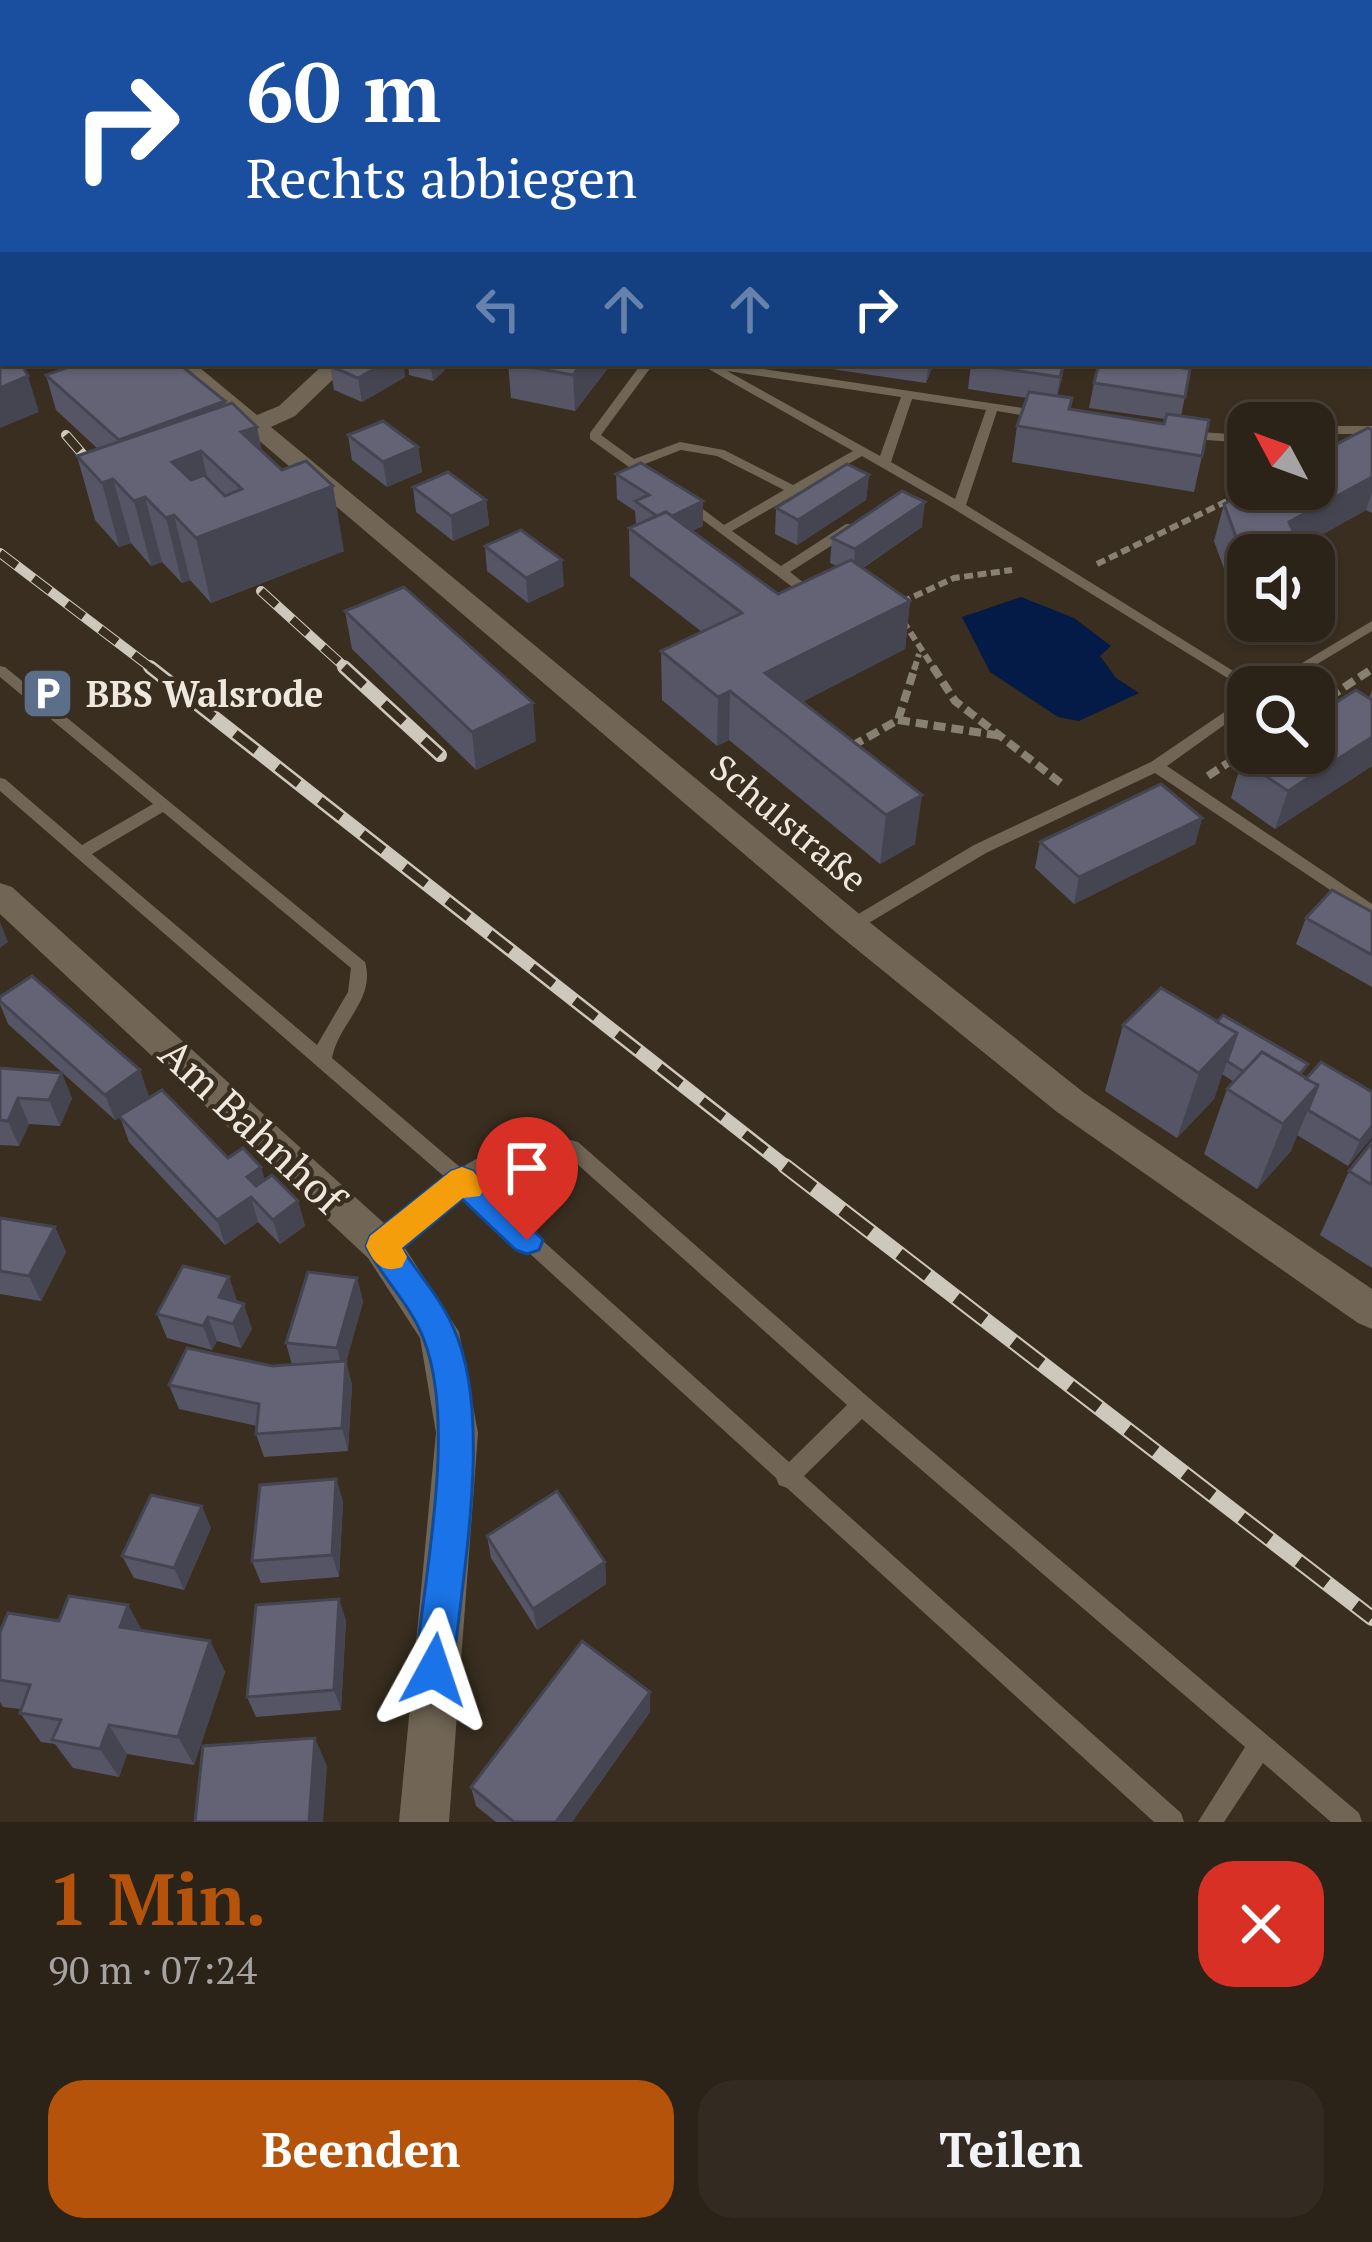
<!DOCTYPE html>
<html lang="de">
<meta charset="utf-8">
<style>
:root{--surface:#2b2218;--page:#332a21;--text:#f1f3f6;--muted:#a6a4a2;--line:#473f37;--accent:#b45309}
body{margin:0;font-family:"PT Serif",serif;background:var(--page);color:var(--text);height:100vh;display:flex;flex-direction:column;font-size:45px;white-space:nowrap}
*{box-sizing:border-box;margin:0}
p{font-size:39px;color:var(--muted)}
.icon{flex:none;width:66px;height:66px;fill:none;stroke:currentColor;stroke-width:2;stroke-linecap:round;stroke-linejoin:round}
.map{position:relative;height:1822px;overflow:hidden}
.panel{display:flex;flex-direction:column;background:var(--surface);flex:1}
.panel>*{flex:none}
.banner{position:absolute;left:0px;top:0px;width:1374px;height:366px;box-shadow:0 3px 9px #0004,0 0 0 3px var(--line);background:#1a4fa0;color:#fff;overflow:hidden}
.needle{width:78px;rotate:311deg}
.controls{position:absolute;left:1227px;top:402px;display:grid;gap:24px}
.controls a{display:grid;place-items:center;width:108px;height:108px;border-radius:24px;background:var(--surface);box-shadow:0 3px 9px #0004,0 0 0 3px var(--line);font-size:60px}
.pin{position:absolute;display:grid;place-items:center;width:102px;height:102px;color:#fff;margin:-123px -51px;border-radius:50% 50% 50% 0;rotate:-45deg;box-shadow:0 0 12px #0007}
.pin .icon{rotate:45deg}
.me{position:absolute;width:132px;margin:-66px;rotate:5deg;stroke-linejoin:round;filter:drop-shadow(0 0 9px #0008)}
.turn{display:flex;align-items:center;gap:42px;height:252px;padding:0 48px;font-size:54px}
.turn .icon{width:156px;height:156px;stroke-width:2.5}
.turn b{display:block;font-size:84px;line-height:102px}
.lanes{display:flex;align-items:center;height:114px;padding:0 48px;background:#0003;justify-content:center;gap:60px;direction:ltr}
.lanes .off{opacity:.35}
.round{display:grid;place-items:center;flex:none;width:126px;height:126px;border-radius:36px;background:var(--page)}
.overview{display:flex;align-items:center;justify-content:space-between;height:204px;padding:0 48px}
h1{font-size:72px;font-weight:700;line-height:90px;color:var(--accent)}
.primary-button{display:flex;gap:24px;margin-top:auto;padding:24px 48px}
.primary-button a{flex:1;height:138px;border-radius:36px;background:var(--accent);color:#fff;font-size:48px;font-weight:700;line-height:138px;text-align:center}
.primary-button a+a{background:var(--page);color:var(--text)}
.map>svg:first-child{display:block}
</style>
<div class="map">
<svg width="1372" height="1822" viewBox="0 0 1372 1822">
<rect width="100%" height="100%" fill="#392e20"/>
<!-- green -->
<path fill="#6c4e1c" d="M418,0H1225L1227,3H419Z"/>
<!-- water -->
<path fill="#041b48" d="M1021,597L1074,618L1111,646L1100,656L1116,678L1139,693L1079,721L1058,717L990,672L962,617Z"/>
<g fill="none" stroke-linecap="round" stroke-linejoin="round">
<!-- path-far2 -->
<g stroke="#888073" stroke-width="4.5" stroke-dasharray="8 3" stroke-linecap="butt">
<path d="M981,0L986,3"/>
<path d="M864,3L874,0"/>
</g>
<!-- path-far1 -->
<g stroke="#888073" stroke-width="6" stroke-dasharray="9 4.5" stroke-linecap="butt">
<path d="M1097,564L1252,489"/>
<path d="M902,602L954,578L1012,570"/>
<path d="M903,621L935,670"/>
<path d="M914,670L919,654"/>
</g>
<!-- path -->
<g stroke="#888073" stroke-width="8" stroke-dasharray="12 6" stroke-linecap="butt">
<path d="M933,667L955,701L1062,784"/>
<path d="M1314,707L1372,669"/>
<path d="M898,720L1002,736"/>
<path d="M852,746L898,720L915,667"/>
<path d="M1208,776L1248,750"/>
</g>
<!-- service -->
<g fill="#716655" fill-rule="evenodd">
<path d="M642,363H654L601,435L634,459L680,442L724,450L793,485L853,451L705,367V363H723L1049,412L1051,415L1045,419L997,411L966,505L1259,687H1248L1247,690L954,509L862,456L732,531L781,566L846,524H856V530L790,572L819,595L817,598H807L680,503L686,499L691,500L724,525L784,490L717,456L681,450L642,465L657,477L655,480H647L590,439V433ZM727,371L901,397L880,456ZM912,399L986,410L955,499L891,462Z"/>
<rect x="1314" y="426" width="58" height="8"/>
<path d="M1183,431L1248,435V443L1179,438V432Z"/>
<path d="M1372,621V631L1279,687H1262Z"/>
<path d="M0,666L5,667L365,962C376,1000 339,1022 332,1058L461,1168C498,1145 534,1130 578,1142L869,1398L1359,1813L1362,1822H1331L1263,1763L1224,1822H1198L1245,1747L862,1419L804,1476L1181,1813L1184,1822H1154L787,1488L779,1485L776,1478L460,1190L389,1252L382,1254L375,1252L372,1246L375,1240L447,1179L0,791V778L5,779L82,845L153,804L0,677ZM163,812L351,968L348,992L317,1045L92,854ZM545,1151L566,1154L847,1405L789,1462L474,1179C497,1164 517,1155 545,1151Z"/>
<path d="M1248,696V708L1167,766L1372,904V918L1155,773L986,853L857,930H845L843,926L845,922L974,845L1151,762Z"/>
</g>
<!-- minor -->
<g fill="#716655" fill-rule="evenodd">
<rect x="150" y="0" width="16" height="3"/>
<rect x="1371" y="274" width="1" height="14"/>
<path d="M168,363H194L257,415L279,406L325,363H350L295,416L271,427L863,917L1083,1092L1372,1289V1329L1358,1323L1057,1112L839,935Z"/>
<path d="M0,883L12,887L396,1234L459,1332L478,1433L449,1822H399L436,1433L420,1338L368,1258L0,914Z"/>
</g>
<defs>
<g id="rail-far2">
<path d="M66,435L105,480"/>
<path d="M0,553L154,670"/>
<path d="M261,591L348,670"/>
</g>
<g id="rail-far1">
<path d="M150,667L789,1169"/>
<path d="M344,667L440,755"/>
</g>
<path id="rail" d="M785,1166L1372,1618"/>
</defs>
<!-- rail-far2 casing -->
<use href="#rail-far2" stroke="#cec7bc" stroke-width="10"/>
<!-- rail-far1 casing -->
<use href="#rail-far1" stroke="#cec7bc" stroke-width="14"/>
<!-- rail casing -->
<use href="#rail" stroke="#cec7bc" stroke-width="16"/>
<!-- rail-far2 -->
<use href="#rail-far2" stroke="#392e20" stroke-width="8" stroke-dasharray="21" stroke-linecap="butt"/>
<!-- rail-far1 -->
<use href="#rail-far1" stroke="#392e20" stroke-width="9" stroke-dasharray="27" stroke-linecap="butt"/>
<!-- rail -->
<use href="#rail" stroke="#392e20" stroke-width="12" stroke-dasharray="36" stroke-linecap="butt"/>
</g>
<!-- wall -->
<g fill="#555565">
<path d="M0,0H86L3,3V52H0Z"/>
<rect x="215" y="0" width="129" height="3"/>
<path d="M0,164H3V314L0,313Z"/>
<path d="M408,363L445,370L433,381L409,375Z"/>
<path d="M508,363H612L575,411L511,398Z"/>
<path d="M741,363H770L768,367Z"/>
<path d="M790,363H934L926,383Z"/>
<path d="M971,364L1063,374L1057,396L1072,398L1070,409L1164,424L1165,419L1089,408L1094,383L1185,397L1181,416L1202,456L1194,492L1012,462L1017,426L1027,398L968,389Z"/>
<path d="M330,366L405,377L362,402L334,390Z"/>
<path d="M46,375L226,405L344,551L211,603L190,580L182,583L162,562L151,566L131,543L119,547L95,520L77,456L98,449L56,410Z"/>
<path d="M1372,430V513L1366,510L1300,547L1248,555V596H1234L1214,541L1224,504Z"/>
<path d="M348,435L418,447L422,472L387,487L352,460Z"/>
<path d="M616,474L703,501V526L692,531L778,594L837,566L830,563L832,538L922,527L863,568L910,601L905,649L802,702L915,844L880,864L729,740L717,746L662,700L661,651L702,632L630,576L629,528L636,525L635,511L617,499Z"/>
<path d="M869,475L866,500L797,545L775,534L776,508Z"/>
<path d="M413,487L486,500L489,525L453,541L416,512Z"/>
<path d="M485,546L564,586L528,603L487,571Z"/>
<path d="M345,611L536,741L476,770L352,649Z"/>
<path d="M1372,690V766L1275,829L1231,798L1242,760L1369,698Z"/>
<path d="M1202,818L1195,844L1074,904L1035,868L1040,842Z"/>
<path d="M1372,912V987L1296,944L1306,918Z"/>
<path d="M0,997L149,1096L129,1110L228,1158L298,1201L305,1226L280,1244L258,1222L225,1245L129,1142L120,1117L115,1120L8,1024L0,1004Z"/>
<path d="M1123,1025L1303,1077L1372,1137L1348,1166L1297,1135L1291,1151L1257,1189L1204,1154L1227,1089L1234,1082L1222,1074L1214,1099L1177,1138L1105,1091Z"/>
<path d="M0,1068L72,1098L60,1126L29,1124L19,1146L0,1145Z"/>
<path d="M1372,1142V1268L1320,1235L1349,1171Z"/>
<path d="M0,1218L55,1227L66,1252L41,1301L0,1294Z"/>
<path d="M229,1277L237,1302L252,1329L241,1348L217,1341L212,1350L167,1338L157,1314Z"/>
<path d="M357,1278L363,1302L346,1362L352,1385L348,1451L264,1457L256,1434L257,1426L179,1409L169,1385L272,1366L292,1365L286,1343Z"/>
<path d="M336,1479L343,1502L339,1577L261,1583L252,1561Z"/>
<path d="M211,1528L184,1590L134,1578L122,1556Z"/>
<path d="M487,1536L605,1562L606,1584L537,1630L491,1558Z"/>
<path d="M128,1605L142,1631L210,1641L225,1672L194,1765L127,1754L119,1777L73,1768L55,1744L41,1742L20,1713L21,1709L3,1707L0,1702V1632Z"/>
<path d="M346,1620L341,1710L256,1717L247,1697Z"/>
<path d="M650,1692V1712L572,1822H496L476,1806L471,1787Z"/>
</g>
<!-- shaded-wall -->
<g fill="#454552">
<rect x="0" y="74" width="3" height="32"/>
<path d="M3,240V289L0,279V252Z"/>
<path d="M385,363H404L405,377L362,402L358,378Z"/>
<path d="M437,363H444L445,370L433,381L431,368Z"/>
<path d="M582,363H612L575,411L573,375Z"/>
<path d="M929,363H934L926,383Z"/>
<path d="M1064,363L1063,374L1056,402L1060,377Z"/>
<path d="M28,376L39,412L0,428V388Z"/>
<path d="M225,401L232,437L119,440Z"/>
<path d="M257,427L270,490L241,432Z"/>
<path d="M418,447L422,472L387,487L383,462Z"/>
<path d="M201,451L216,515L172,462Z"/>
<path d="M869,475L866,500L797,545L798,520Z"/>
<path d="M1372,477V493L1366,510L1285,555L1289,522Z"/>
<path d="M113,479L131,543L119,547L102,483Z"/>
<path d="M333,486L344,551L211,603L196,538Z"/>
<path d="M145,497L162,562L151,566L134,501Z"/>
<path d="M486,500L489,525L453,541L451,516Z"/>
<path d="M703,501V526L663,545V520Z"/>
<path d="M925,502L922,527L853,574L855,549Z"/>
<path d="M174,515L190,580L182,583L166,518Z"/>
<path d="M562,560L564,586L528,603L526,578Z"/>
<path d="M910,601L905,649L767,720L765,673Z"/>
<path d="M730,691L729,740L717,746L718,697Z"/>
<path d="M533,703L536,741L476,770L472,732Z"/>
<path d="M1372,737V766L1275,829L1288,791Z"/>
<path d="M922,795L915,844L880,864L886,815Z"/>
<path d="M1202,818L1195,844L1074,904L1079,877Z"/>
<path d="M0,922L8,942L0,948Z"/>
<path d="M1237,1033L1214,1099L1177,1138L1199,1073Z"/>
<path d="M140,1070L149,1096L115,1120L105,1095Z"/>
<path d="M62,1073L72,1098L60,1126L49,1100Z"/>
<path d="M1318,1085L1291,1151L1257,1189L1283,1124Z"/>
<path d="M18,1098L29,1124L19,1146L8,1121Z"/>
<path d="M1372,1126V1137L1348,1166L1360,1141Z"/>
<path d="M261,1167L269,1192L255,1202L247,1177Z"/>
<path d="M251,1197L258,1222L225,1245L217,1220Z"/>
<path d="M298,1201L305,1226L280,1244L273,1220Z"/>
<path d="M55,1227L66,1252L41,1301L29,1276Z"/>
<path d="M229,1277L237,1301L227,1321L219,1297Z"/>
<path d="M357,1278L363,1302L346,1362L352,1385L348,1451L342,1428L343,1372L337,1348Z"/>
<path d="M244,1304L252,1329L241,1348L233,1324Z"/>
<path d="M208,1317L217,1341L212,1350L203,1326Z"/>
<path d="M336,1479L343,1502L339,1577L332,1555Z"/>
<path d="M202,1506L211,1528L184,1590L174,1568Z"/>
<path d="M605,1562L606,1584L537,1630L533,1609Z"/>
<path d="M339,1599L346,1620L341,1710L334,1690Z"/>
<path d="M128,1605L145,1636L120,1627Z"/>
<path d="M210,1641L225,1672L194,1765L178,1737Z"/>
<path d="M650,1692V1712L572,1822H556Z"/>
<path d="M109,1725L127,1754L119,1777L100,1749Z"/>
<path d="M315,1738L327,1766L323,1822H309Z"/>
</g>
<!-- building -->
<g fill="#636375" stroke="#454552" stroke-width="3" fill-rule="evenodd">
<path d="M0,0H28V3H3V6L0,7Z"/>
<rect x="234" y="0" width="67" height="3"/>
<path d="M3,58V74H0V59Z"/>
<path d="M3,218V236L0,238V219Z"/>
<path d="M0,332H3V363H21L28,376L0,388Z"/>
<path d="M80,363H178L225,401L119,440L46,375Z"/>
<path d="M335,363H385L358,378L330,366Z"/>
<path d="M409,363H437L431,368Z"/>
<path d="M509,363H582L573,375Z"/>
<path d="M971,363H1064L1060,377L971,364Z"/>
<path d="M1099,363H1149L1190,369L1185,397L1094,383Z"/>
<path d="M1029,392L1072,398L1069,409L1164,424L1167,414L1209,420L1202,456L1017,426Z"/>
<path d="M232,403L257,427L241,432L282,470L306,461L333,486L196,538L174,515L166,518L145,497L134,501L113,479L102,483L77,456ZM201,451L242,489L225,496L204,475L191,480L172,462Z"/>
<path d="M383,421L418,447L383,462L348,435Z"/>
<path d="M1368,428L1372,430V477L1289,522L1303,555H1248V559H1244L1224,504L1252,489H1314V456Z"/>
<path d="M641,463L703,501L672,516L666,512L657,516L635,501L649,495L616,474Z"/>
<path d="M847,464L869,475L798,520L776,508Z"/>
<path d="M448,472L486,500L451,516L413,487Z"/>
<path d="M902,491L925,502L855,549L832,538Z"/>
<path d="M666,512L778,594L851,560L910,601L765,673L922,795L886,815L730,691L718,697L661,651L742,613L629,528Z"/>
<path d="M521,530L562,560L526,578L485,546Z"/>
<path d="M404,587L533,703L472,732L345,611Z"/>
<path d="M1356,690L1372,700V737L1288,791L1242,760L1254,753H1314V716Z"/>
<path d="M1161,784L1202,818L1079,877L1040,842Z"/>
<path d="M1332,890L1372,912V955L1306,918Z"/>
<path d="M32,976L140,1070L105,1095L0,1001V997Z"/>
<path d="M1161,988L1237,1033L1199,1073L1123,1025Z"/>
<path d="M1223,1015L1308,1064L1300,1074L1262,1052L1244,1072L1227,1061L1237,1033L1217,1022Z"/>
<path d="M1262,1052L1318,1085L1283,1124L1227,1089Z"/>
<path d="M1321,1062L1372,1092V1126L1360,1141L1308,1110L1318,1085L1306,1079Z"/>
<path d="M0,1068L62,1073L49,1100L18,1098L8,1121L0,1120Z"/>
<path d="M162,1090L228,1158L243,1148L261,1167L247,1177L256,1186L272,1175L298,1201L273,1220L251,1197L217,1220L119,1116Z"/>
<path d="M1372,1142V1185L1349,1171Z"/>
<path d="M0,1218L55,1227L29,1276L0,1271Z"/>
<path d="M183,1266L229,1277L219,1297L244,1304L233,1324L208,1317L203,1326L157,1314Z"/>
<path d="M308,1272L357,1278L337,1348L286,1343Z"/>
<path d="M187,1348L272,1366L346,1361L342,1428L256,1434L259,1404L169,1385Z"/>
<path d="M336,1479L332,1555L252,1561L260,1485Z"/>
<path d="M557,1491L605,1562L533,1609L487,1536Z"/>
<path d="M151,1495L202,1506L174,1568L122,1556Z"/>
<path d="M69,1596L128,1605L120,1627L210,1641L178,1737L109,1725L100,1749L52,1740L61,1720L20,1713L30,1685L0,1680V1632L8,1613L59,1621Z"/>
<path d="M339,1599L334,1690L247,1697L256,1605Z"/>
<path d="M582,1641L650,1692L556,1822H514L471,1787Z"/>
<path d="M315,1738L309,1822H195L203,1746Z"/>
</g>
<!-- route -->
<path fill="#1a73e8" stroke="#114b97" stroke-width="3" d="M462,1167L473,1171L543,1240L539,1250L527,1254L516,1250L462,1199L402,1249C419,1274 441,1299 453,1327C494,1413 462,1574 453,1670L448,1683L434,1689L420,1683L415,1670C424,1577 457,1426 424,1340C412,1306 382,1278 366,1246L370,1236L451,1171Z"/>
<!-- slow -->
<path fill="#f59e0b" d="M462,1167L473,1171L485,1186L480,1196L463,1198L402,1248L407,1257L402,1267C382,1274 374,1263 366,1246L370,1236L451,1171Z"/>
<!-- icons -->
<defs>
<symbol id="parking-square" viewBox="-11 -11 22 22"><rect x="-9" y="-9" width="18" height="18" rx="4" fill="#5c6f8a" stroke="#392e20"/><path d="M-3.5-5.5H1a3.5 3.5 0 0 1 0 7H-1V5.5H-3.5ZM-1-3.4V-.6H.8a1.4 1.4 0 0 0 0-2.8Z" fill="#fff"/></symbol>
</defs>
<g fill-rule="evenodd">
<use href="#parking-square" x="18" y="664" width="59" height="59"/>
</g>
<g text-anchor="middle" stroke-width="9" stroke-linejoin="round" paint-order="stroke">
<!-- poi labels -->
<g font-size="36" font-weight="bold" fill="#eee8de" stroke="#392e20" text-anchor="start">
<text x="86" y="707">BBS Walsrode</text>
</g>
<!-- street labels -->
<g font-size="36" fill="#eee8de" stroke="#392e20">
<text transform="translate(789 823) rotate(40)" y="13">Schulstraße</text>
</g>
<!-- near-street labels -->
<g font-size="42" fill="#eee8de" stroke="#392e20">
<text transform="translate(252 1126) rotate(43)" y="15">Am Bahnhof</text>
</g>
</g>
</svg>
<div class="controls">
<a><svg class="needle" viewBox="-14 -14 28 28"><path d="M0-13l5 13h-10z" fill="#e53935"/><path d="M0 13l5-13h-10z" fill="#a6a4a2"/></svg></a>
<a><svg class="icon" aria-label="sound" viewBox="0 0 24 24"><path d="M4 9h4l5-4v14l-5-4H4zM17 9q2 3 0 6"/></svg></a>
<a><svg class="icon" aria-label="search" viewBox="0 0 24 24"><circle cx="10" cy="10" r="6"/><path d="M15 15l6 6"/></svg></a>
</div>
<div class="pin" style="left:527px;top:1240px;background:#d93025"><svg class="icon" aria-label="arrive" viewBox="0 0 24 24"><path d="M6 21V4h12l-3 4 3 4H6"/></svg></div>
<svg class="me" style="left:434px;top:1670px" viewBox="-20 -20 40 40"><path d="M0-17L14 15 0 8-14 15z" fill="#1a73e8" stroke="#fff" stroke-width="4"/></svg>
<div class="banner">
<div class="turn"><svg class="icon" aria-label="right" viewBox="0 0 24 24"><path d="M7 20v-9h11M14 6l5 5-5 5"/></svg><div><b>60 m</b>Rechts abbiegen</div></div>
<div class="lanes"><svg class="icon off" aria-label="left" viewBox="0 0 24 24"><path d="M17 20v-9H6M10 6l-5 5 5 5"/></svg><svg class="icon off" aria-label="ahead" viewBox="0 0 24 24"><path d="M12 20V5M6 11l6-6 6 6"/></svg><svg class="icon off" aria-label="ahead" viewBox="0 0 24 24"><path d="M12 20V5M6 11l6-6 6 6"/></svg><svg class="icon" aria-label="right" viewBox="0 0 24 24"><path d="M7 20v-9h11M14 6l5 5-5 5"/></svg></div>
</div>
</div>
<section class="panel">
<div class="overview"><div><h1>1 Min.</h1><p>90 m · 07:24</p></div><a class="round" style="background:#d93025;color:#fff"><svg class="icon" aria-label="close" viewBox="0 0 24 24"><path d="M6 6l12 12M18 6L6 18"/></svg></a></div>
<div class="primary-button"><a>Beenden</a><a>Teilen</a></div>
</section>
